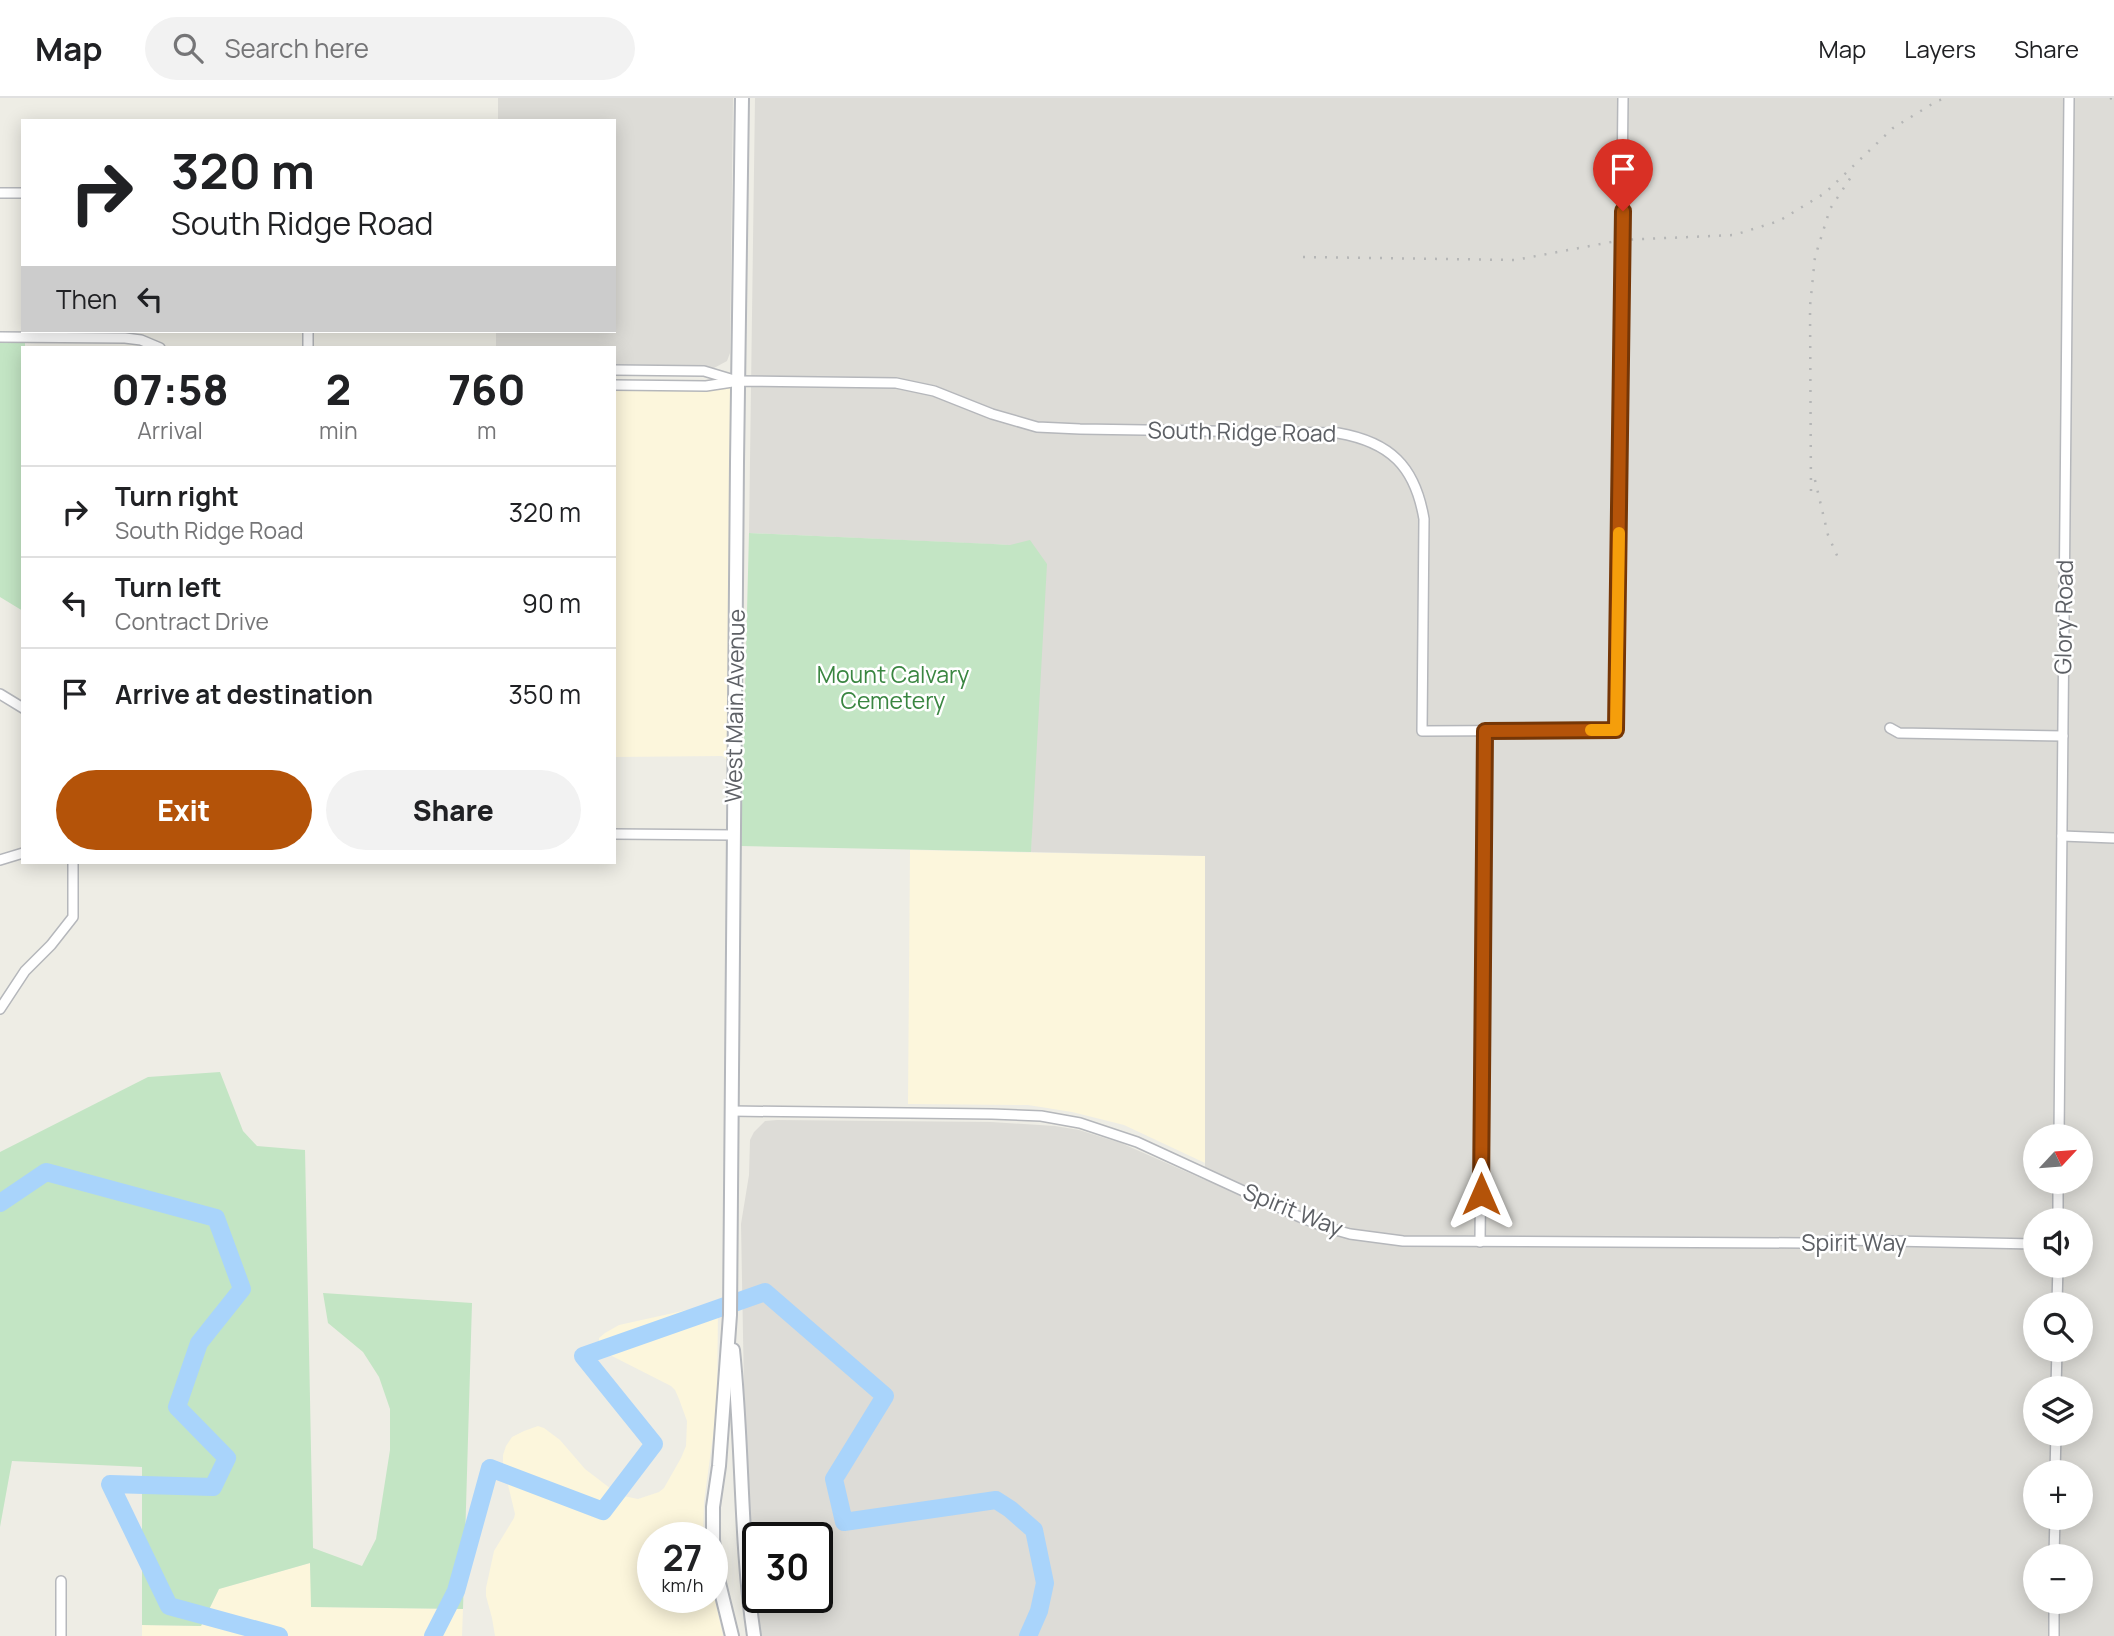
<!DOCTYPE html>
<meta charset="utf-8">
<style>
:root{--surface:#fff;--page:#f2f2f2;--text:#202124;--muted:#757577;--line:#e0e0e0;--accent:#b45309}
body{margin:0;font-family:Manrope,sans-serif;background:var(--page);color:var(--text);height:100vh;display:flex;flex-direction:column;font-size:26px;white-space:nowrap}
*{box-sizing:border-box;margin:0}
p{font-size:23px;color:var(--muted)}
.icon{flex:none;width:38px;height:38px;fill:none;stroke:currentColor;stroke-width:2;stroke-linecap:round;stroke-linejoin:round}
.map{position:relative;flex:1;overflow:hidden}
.details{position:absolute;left:21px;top:248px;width:595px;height:518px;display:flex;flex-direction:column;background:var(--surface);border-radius:0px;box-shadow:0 4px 18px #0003}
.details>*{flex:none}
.banner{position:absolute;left:21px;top:21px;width:595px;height:214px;border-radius:0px;box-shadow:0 4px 18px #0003;background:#fff;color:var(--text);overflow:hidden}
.needle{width:46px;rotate:64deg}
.buttons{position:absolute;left:2023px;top:1026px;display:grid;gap:14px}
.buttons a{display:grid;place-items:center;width:70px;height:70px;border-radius:50%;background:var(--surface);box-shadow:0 4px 18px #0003;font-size:35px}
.speed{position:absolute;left:637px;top:1424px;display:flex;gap:14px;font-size:35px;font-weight:700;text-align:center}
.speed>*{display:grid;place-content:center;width:91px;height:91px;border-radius:50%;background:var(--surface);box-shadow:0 4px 18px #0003;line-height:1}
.speed small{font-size:18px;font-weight:400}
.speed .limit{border:4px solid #111;border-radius:10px;background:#fff;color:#111}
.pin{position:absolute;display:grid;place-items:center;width:60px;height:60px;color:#fff;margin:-72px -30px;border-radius:50% 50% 50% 0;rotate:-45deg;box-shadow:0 0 7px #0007}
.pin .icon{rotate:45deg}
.me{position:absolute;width:77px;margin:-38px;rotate:0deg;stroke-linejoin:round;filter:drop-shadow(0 0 5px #0008)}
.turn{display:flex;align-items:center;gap:24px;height:147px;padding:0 35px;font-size:32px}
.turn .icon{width:91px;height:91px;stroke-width:2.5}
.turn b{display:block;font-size:49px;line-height:60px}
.then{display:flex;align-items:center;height:66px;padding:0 35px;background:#0003;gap:14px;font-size:26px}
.eta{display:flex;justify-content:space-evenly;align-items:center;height:119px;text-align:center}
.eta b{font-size:42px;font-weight:800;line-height:49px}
.cta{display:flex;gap:14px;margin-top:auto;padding:14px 35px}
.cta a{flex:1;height:80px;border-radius:42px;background:var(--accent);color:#fff;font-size:28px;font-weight:800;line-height:80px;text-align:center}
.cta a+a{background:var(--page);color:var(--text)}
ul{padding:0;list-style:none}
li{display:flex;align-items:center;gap:21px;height:91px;padding:0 35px;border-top:2px solid var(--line)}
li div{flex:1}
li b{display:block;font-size:26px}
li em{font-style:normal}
header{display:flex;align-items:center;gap:42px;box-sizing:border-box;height:98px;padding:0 35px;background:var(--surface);border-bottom:2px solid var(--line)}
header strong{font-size:33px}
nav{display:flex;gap:38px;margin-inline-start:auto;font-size:24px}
.search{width:490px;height:63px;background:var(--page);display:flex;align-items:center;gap:18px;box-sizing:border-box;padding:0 24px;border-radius:38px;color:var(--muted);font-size:26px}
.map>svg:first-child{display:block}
</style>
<header>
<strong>Map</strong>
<div class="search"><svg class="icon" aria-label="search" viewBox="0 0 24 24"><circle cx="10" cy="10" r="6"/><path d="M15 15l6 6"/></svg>Search here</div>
<nav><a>Map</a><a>Layers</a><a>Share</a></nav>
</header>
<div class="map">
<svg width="2114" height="1538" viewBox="0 0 2114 1538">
<rect width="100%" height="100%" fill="#eeede5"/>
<!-- commercial -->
<g fill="#fcf6dc">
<path d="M739,283L734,668L722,658L614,659V287Z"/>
<path d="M910,752L1205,758V1065L1124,1027L1072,1014L1028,1007L908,1006Z"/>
<path d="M718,1209L717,1308L704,1404L703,1440H653V1500H712V1489L723,1538H495L492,1520L486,1498V1490L494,1453L514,1420L515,1416L503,1366V1357L506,1348L512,1339L524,1333L538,1328L544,1330L560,1342L585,1371L619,1397L638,1401L659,1394L664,1390L681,1360L686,1348L687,1323L679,1301L675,1292L671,1288L608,1256L599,1247V1240L605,1235L619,1227L687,1212Z"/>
<path d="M310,1465L312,1509L463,1511L462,1538H142V1527L201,1528L219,1491Z"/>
</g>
<!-- industrial -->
<g fill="#dddcd7" fill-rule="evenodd">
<path d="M498,0H733L730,255L727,263L714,270L614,268V250H496V233H614V23H498Z"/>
<path d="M755,0H2114V1538H761L750,1433L744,1291L741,1126L749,1077L750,1042L754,1034L765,1023L777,1022L991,1024L1055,1028L1079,1032L1121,1045L1205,1082V758L1031,754L1037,453L1010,447L749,435ZM2035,1038H2081V1083H2035ZM2035,1122H2081V1167H2035ZM2035,1206H2081V1251H2035ZM2035,1290H2081V1335H2035ZM2035,1374H2081V1419H2035ZM758,1440H817V1500H758ZM2035,1458H2081V1503H2035Z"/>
</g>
<!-- green -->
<g fill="#c3e5c4">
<path d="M0,239H25V250H23V513L0,499Z"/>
<path d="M749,435L993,446L1010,447L1030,442L1047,466L1031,754L741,748Z"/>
<path d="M220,974L243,1033L257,1048L305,1052L313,1450L362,1468L376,1441L390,1352V1311L379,1279L363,1254L328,1225L323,1195L472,1205L463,1511L311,1509L310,1465L219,1491L201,1528L142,1527V1369L12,1363L0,1429V1054L148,979Z"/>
</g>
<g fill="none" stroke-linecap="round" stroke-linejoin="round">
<!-- river -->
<g stroke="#a9d4fb" stroke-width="18">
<path d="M0,1105L46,1074L216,1120L242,1191L199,1245L177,1309L227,1360L213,1389L110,1386L169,1508L279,1538"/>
<path d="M433,1538L456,1493L490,1370L603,1413L654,1346L583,1258L765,1194L885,1298L834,1381L844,1424L996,1402L1010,1411L1034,1432L1045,1485L1039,1513L1028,1538"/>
</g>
<defs>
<g id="minor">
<path d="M0,95H23"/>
<path d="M0,239L125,240L141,242L160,250"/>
<path d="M308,250V233"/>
<path d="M614,272L704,273L734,282"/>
<path d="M614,287L706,288L739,283L896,285L934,293L992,316L1037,329L1080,331L1338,335C1390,344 1415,368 1424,421L1422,633L1616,632L1623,0"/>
<path d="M0,596L23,610"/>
<path d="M1890,630L1899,635L2063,638"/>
<path d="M614,736L734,737"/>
<path d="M2062,738L2114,740"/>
<path d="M0,762L23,755"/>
<path d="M0,911L25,873L51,847L73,819V765"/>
<path d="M731,1013L992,1016L1041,1018L1080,1025L1137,1044L1300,1119L1325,1129L1350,1136L1403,1143L1804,1145L1845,1142L2035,1146"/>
<path d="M2059,1038L2069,0"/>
<path d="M2058,1122V1083"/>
<path d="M1480,1144L1485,633"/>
<path d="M2057,1206L2058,1167"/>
<path d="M2056,1290L2057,1251"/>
<path d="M2055,1374L2056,1335"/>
<path d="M2054,1458L2055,1419"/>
<path d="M61,1483V1538"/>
<path d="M2054,1538V1503"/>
</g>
<g id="secondary">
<path d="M733,1252C743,1347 740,1444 754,1538"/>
<path d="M732,1538L718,1481L713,1442V1409L719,1368L730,1217L737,364L742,0"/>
</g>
</defs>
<!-- minor casing -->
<use href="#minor" stroke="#b5b7bb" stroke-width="12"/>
<!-- secondary casing -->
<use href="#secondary" stroke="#b4b7bc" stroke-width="16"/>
<!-- minor -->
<use href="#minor" stroke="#fff" stroke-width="9"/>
<!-- secondary -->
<use href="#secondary" stroke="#fff" stroke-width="12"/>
<!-- rail -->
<g stroke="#b5b6b6" stroke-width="2.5" stroke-dasharray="2 9" stroke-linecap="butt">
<path d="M2110,0L2114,2"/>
<path d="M1303,159L1515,162L1622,142L1734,137L1779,123L1825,95L1893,30L1937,3L1946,0"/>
<path d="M1815,382L1828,437L1839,462"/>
<path d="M1811,393L1810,208L1815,159L1830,111L1851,79"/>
</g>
</g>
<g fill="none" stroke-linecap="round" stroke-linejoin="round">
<defs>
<path id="route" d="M1481,1096L1485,633L1616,632L1623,113"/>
</defs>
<!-- route casing -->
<use href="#route" stroke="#753606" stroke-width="18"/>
<!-- route -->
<use href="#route" stroke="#b45309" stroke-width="12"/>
<!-- slow -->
<path stroke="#f59e0b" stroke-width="12" d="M1591,632H1616L1619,435"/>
</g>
<g text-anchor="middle" stroke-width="5" stroke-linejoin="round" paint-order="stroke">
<!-- street labels -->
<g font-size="23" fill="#5d6065" stroke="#fff">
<text transform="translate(1242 334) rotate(1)" y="8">South Ridge Road</text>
<text transform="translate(2064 519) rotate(-89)" y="8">Glory Road</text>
<text transform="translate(735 608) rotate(-89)" y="8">West Main Avenue</text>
<text transform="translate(1293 1112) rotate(22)" y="8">Spirit Way</text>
<text x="1854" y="1153">Spirit Way</text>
</g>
<!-- park labels -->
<g font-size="23" fill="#3a8641" stroke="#fff">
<text x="893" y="585">Mount Calvary<tspan x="893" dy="26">Cemetery</tspan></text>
</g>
</g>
</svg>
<div class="buttons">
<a><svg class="needle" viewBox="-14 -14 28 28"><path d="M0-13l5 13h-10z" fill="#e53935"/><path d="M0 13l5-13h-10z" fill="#757577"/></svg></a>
<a><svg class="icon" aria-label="sound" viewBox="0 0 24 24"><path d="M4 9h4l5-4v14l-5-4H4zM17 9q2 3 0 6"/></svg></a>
<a><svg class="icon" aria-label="search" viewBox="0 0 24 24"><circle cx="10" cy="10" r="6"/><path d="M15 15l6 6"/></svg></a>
<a><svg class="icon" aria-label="layers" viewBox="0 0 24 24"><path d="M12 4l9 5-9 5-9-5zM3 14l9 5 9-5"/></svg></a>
<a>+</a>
<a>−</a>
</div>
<div class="speed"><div>27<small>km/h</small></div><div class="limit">30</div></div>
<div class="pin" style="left:1623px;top:113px;background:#d93025"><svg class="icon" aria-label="arrive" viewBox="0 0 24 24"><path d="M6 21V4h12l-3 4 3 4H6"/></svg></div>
<svg class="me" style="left:1481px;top:1096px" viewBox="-20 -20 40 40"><path d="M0-17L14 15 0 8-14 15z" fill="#b45309" stroke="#fff" stroke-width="4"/></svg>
<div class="banner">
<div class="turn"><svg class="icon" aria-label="right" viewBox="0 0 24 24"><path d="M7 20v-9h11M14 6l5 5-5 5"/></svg><div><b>320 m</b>South Ridge Road</div></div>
<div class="then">Then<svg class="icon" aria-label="left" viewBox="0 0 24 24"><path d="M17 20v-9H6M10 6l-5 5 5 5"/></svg></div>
</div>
<section class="details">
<div class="eta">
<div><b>07:58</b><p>Arrival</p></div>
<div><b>2</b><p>min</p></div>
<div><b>760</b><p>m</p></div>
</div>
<ul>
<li><svg class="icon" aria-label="right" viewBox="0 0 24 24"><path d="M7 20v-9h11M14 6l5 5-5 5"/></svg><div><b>Turn right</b><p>South Ridge Road</p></div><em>320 m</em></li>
<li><svg class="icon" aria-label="left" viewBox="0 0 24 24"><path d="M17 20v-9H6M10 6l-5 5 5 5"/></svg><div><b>Turn left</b><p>Contract Drive</p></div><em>90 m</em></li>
<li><svg class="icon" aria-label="arrive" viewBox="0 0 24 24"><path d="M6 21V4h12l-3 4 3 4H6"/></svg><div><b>Arrive at destination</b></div><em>350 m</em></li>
</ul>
<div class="cta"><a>Exit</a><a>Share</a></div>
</section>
</div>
